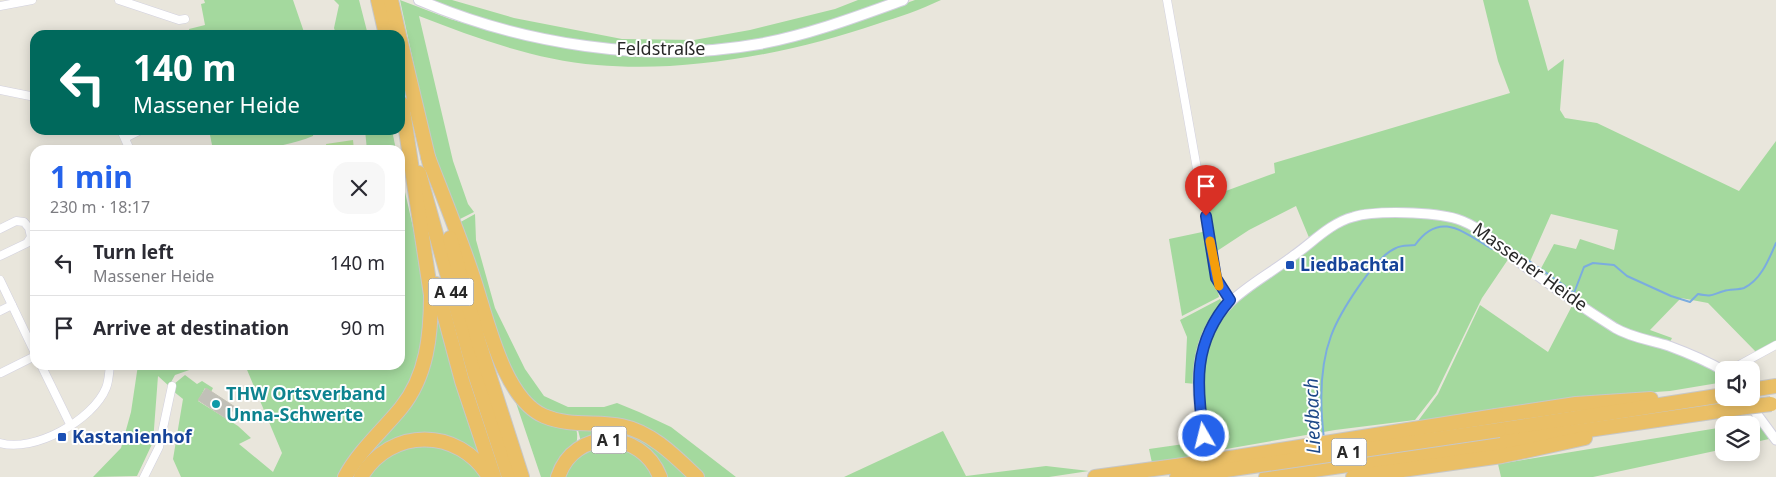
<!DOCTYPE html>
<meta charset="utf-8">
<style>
:root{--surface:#fff;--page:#f7f7f7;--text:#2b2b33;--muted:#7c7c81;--line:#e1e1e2;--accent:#2563eb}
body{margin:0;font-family:"Noto Sans",sans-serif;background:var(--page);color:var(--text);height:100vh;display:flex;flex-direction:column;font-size:19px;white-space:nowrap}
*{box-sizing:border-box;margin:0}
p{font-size:16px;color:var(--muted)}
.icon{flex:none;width:28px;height:28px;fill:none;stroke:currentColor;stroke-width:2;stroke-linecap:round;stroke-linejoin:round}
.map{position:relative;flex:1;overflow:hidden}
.details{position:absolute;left:30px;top:145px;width:375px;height:225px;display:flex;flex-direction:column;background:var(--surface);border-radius:15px;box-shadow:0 2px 12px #0003}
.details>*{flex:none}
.banner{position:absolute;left:30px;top:30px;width:375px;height:105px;border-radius:15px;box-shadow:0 2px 12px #0003;background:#00695c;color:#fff;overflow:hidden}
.fabs{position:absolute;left:1715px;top:361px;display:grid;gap:10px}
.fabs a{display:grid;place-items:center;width:45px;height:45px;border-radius:10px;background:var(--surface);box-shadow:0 2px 12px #0003;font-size:25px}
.pin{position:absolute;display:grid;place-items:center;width:42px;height:42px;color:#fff;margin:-51px -21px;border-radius:50% 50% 50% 0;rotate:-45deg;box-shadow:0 0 5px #0007}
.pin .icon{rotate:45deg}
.me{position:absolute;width:55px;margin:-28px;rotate:352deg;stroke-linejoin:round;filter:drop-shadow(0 0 4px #0008)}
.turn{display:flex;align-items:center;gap:18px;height:105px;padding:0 20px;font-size:22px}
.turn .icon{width:65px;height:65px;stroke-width:2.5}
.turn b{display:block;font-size:35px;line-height:42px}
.round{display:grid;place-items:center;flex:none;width:52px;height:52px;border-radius:15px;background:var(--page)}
.headline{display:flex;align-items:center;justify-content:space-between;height:85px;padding:0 20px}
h1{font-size:30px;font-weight:700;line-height:38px;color:var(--accent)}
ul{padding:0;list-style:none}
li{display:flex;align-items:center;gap:15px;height:65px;padding:0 20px;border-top:1px solid var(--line)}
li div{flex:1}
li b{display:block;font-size:19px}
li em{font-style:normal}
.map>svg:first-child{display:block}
</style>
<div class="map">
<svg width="1776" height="477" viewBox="0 0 1776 477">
<rect width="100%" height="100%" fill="#e9e6dc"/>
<!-- green -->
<g fill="#a4d99e">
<path d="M204,0H293L305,35H190L189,29L205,25L201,4L205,3Z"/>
<path d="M334,0H359L368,35H336L334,28L339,5Z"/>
<path d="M400,0L450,19L495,32L564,48L614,54L675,57L763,48L840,27L915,0H941C920,10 899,17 877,24C792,53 688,73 597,65C535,60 476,38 419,16L453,161L468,204L474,212L456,221L433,155Z"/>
<path d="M433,0H452L514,18L622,39L694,40L750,30L835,9L858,0H889C846,16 801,32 755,41C739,44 722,43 706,45C613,52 518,40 433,0Z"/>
<path d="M1483,0H1528L1548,71L1564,59L1560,110L1565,118L1597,123L1739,191L1776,141V342L1757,353L1708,303L1681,298L1650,330L1672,338L1669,344L1629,333L1538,274L1554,244L1576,249L1580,239L1614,250L1618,230L1551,214L1528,266L1469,220L1362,212L1310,240L1296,206L1249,230L1214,253L1204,199L1275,173L1274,163L1510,93L1498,61Z"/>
<path d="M209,130H314L313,136C282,149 247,150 213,150Z"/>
<path d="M365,130H392L396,150H367Z"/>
<path d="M400,169C414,238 446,332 402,396C382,425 354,445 338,477H181L173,459L183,399L173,391L174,384L185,375L197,384L202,381L213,388L211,392L205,388L198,401L238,426L251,438L239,444L273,472L282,453L245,365H400Z"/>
<path d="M475,214L476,240L495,308L525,369L544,396L568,407H604L617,403L639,412L671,427L736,477H703L647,432L544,413L511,377L457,224Z"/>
<path d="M1427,216L1466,225L1509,258L1482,298L1436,393L1415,420L1335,430L1209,452L1202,399L1203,361L1209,337L1232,302L1334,228L1362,217Z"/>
<path d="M1207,231L1219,297L1182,316L1169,239Z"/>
<path d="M1220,299L1223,304L1212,319L1196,384L1185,383L1187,337L1180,320Z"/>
<path d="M1574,302L1615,330L1667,348L1724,374V382L1670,391L1625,394L1418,421L1438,394L1480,305L1548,352Z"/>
<path d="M434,305L482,459L423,435L357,477H349L415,397Z"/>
<path d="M138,365H192L195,368L175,375L169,386L158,376L153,442L137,476L93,477L121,448L131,412Z"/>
<path d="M512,391L576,429C582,447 564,463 554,477H541Z"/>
<path d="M1757,422L1769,439L1751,443V425H1739Z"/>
<path d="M577,426H596L644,437L692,477H665L646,450L581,442Z"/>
<path d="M1724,427V449L1593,477H1501L1498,464Z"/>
<path d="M1194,430H1200L1204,454L1152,463L1149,449L1191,443Z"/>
<path d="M943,431L966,476L1046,466L1089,471L1049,477H844Z"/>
<path d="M429,445C451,450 472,457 484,477H367C388,450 395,448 429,445Z"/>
<path d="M596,445L633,449L657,477H561L569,462Z"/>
</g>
<!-- pitch -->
<path fill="#b2df9b" d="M353,140L354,150H327L326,144Z"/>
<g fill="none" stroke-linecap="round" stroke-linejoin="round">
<!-- stream -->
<g stroke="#7bacdf" stroke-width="2">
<path d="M1501,242L1532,263"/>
<path d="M1538,267L1565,286"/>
<path d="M1569,289L1574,293L1584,267L1593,263L1614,265L1627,276L1671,296L1690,302L1698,294C1712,297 1711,295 1724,291C1730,289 1738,290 1744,288C1761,280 1769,259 1776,243"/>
<path d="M1324,439C1320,406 1319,368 1331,336C1339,314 1374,257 1396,248C1401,245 1409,246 1415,245C1440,210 1463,232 1492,249"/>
</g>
</g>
<!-- building -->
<path fill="#c1c0b8" stroke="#c4c2b6" d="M206,388L235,407L227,419L198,400Z"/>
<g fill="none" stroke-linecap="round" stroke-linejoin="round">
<defs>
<g id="minor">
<path d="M119,0L179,20L185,19"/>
<path d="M1167,0L1215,270L1219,286L1230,301"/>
<path d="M0,6L32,0"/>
<path d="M0,90L35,97"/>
<path d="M121,130L130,150"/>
<path d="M125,138L141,130"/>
<path d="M0,229L16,221L24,222L29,228L31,237L27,243L0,256"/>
<path d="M0,280L35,353"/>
<path d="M0,311L12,305"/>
<path d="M41,365L70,424"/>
<path d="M1730,370L1776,345"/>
<path d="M1,373L35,356"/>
<path d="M0,443C34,453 93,420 106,388C109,381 109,372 110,365"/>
<path d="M144,477L159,447L172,386"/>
</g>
<g id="tertiary">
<path d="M1745,398L1776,440"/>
<path d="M1209,467C1202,427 1191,382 1204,343C1219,298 1258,283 1293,256C1312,243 1330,223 1353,217C1376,210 1434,212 1457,219C1482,227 1499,247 1519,262C1550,285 1583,308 1615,328C1632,338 1651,340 1669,346C1688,353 1707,361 1724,371"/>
</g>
<path id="secondary" d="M419,0C521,44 648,64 759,44C808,35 856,17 903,0"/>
<g id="motorway">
<path d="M378,0L386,35"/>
<path d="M391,0L399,35"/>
<path d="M400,39L430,165"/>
<path d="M428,157C443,196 459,235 472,274C486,314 502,398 544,416C570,427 596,421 622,426C652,432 676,457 697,477"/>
<path d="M419,173L475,374L509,477"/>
<path d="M450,238L479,343L522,477"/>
<path d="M436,284L462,381L494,477"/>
<path d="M1751,390L1776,386"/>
<path d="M1496,416L1576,404L1651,399"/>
<path d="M1499,430L1724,395"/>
<path d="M345,477C359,451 382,431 401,408C427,376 431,335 431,295L402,104"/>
<path d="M361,477C390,427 459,427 489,477"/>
<path d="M558,477C574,427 642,429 660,477"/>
<path d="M1095,477L1198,463"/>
<path d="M1177,477L1199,474"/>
<path d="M1266,477L1746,407"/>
<path d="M1353,477L1502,456L1585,438"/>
</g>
</defs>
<!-- minor casing -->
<use href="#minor" stroke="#d2d1df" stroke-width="9"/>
<!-- tertiary casing -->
<use href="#tertiary" stroke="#d2d1df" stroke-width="11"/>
<!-- secondary casing -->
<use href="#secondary" stroke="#d2d1df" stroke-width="12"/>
<!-- motorway casing -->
<use href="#motorway" stroke="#c7c7c7" stroke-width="16"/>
<!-- minor -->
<use href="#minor" stroke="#fff" stroke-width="8"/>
<!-- tertiary -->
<use href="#tertiary" stroke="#fff" stroke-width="9"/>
<!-- secondary -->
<use href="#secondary" stroke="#fff" stroke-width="10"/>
<!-- motorway -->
<use href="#motorway" stroke="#eabf66" stroke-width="14"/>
<defs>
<g id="motorway-bridge">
<path d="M1746,407L1771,404"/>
<path d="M1198,463L1496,416"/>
<path d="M1199,474L1499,430"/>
</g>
</defs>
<!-- motorway-bridge casing -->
<use href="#motorway-bridge" stroke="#c7c7c7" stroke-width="16" stroke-linecap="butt"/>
<!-- motorway-bridge -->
<use href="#motorway-bridge" stroke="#eabf66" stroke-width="14"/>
</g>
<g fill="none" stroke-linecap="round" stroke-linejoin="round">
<defs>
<path id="route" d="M1204,436C1196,385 1193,342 1230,300L1216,278L1206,216"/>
</defs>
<!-- route casing -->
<use href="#route" stroke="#184099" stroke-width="12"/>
<!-- route -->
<use href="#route" stroke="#2563eb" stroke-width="9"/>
<!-- slow -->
<path stroke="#f59e0b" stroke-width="9" d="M1210,241L1219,286"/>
</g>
<!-- markers -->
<g fill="#1a4fb4" stroke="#fff" stroke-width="2">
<rect x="1285" y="260" width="10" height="10" rx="2.5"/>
<rect x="57" y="432" width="10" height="10" rx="2.5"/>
</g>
<circle fill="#0f9aa8" stroke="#fff" stroke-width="2" cx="216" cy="404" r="5"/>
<g text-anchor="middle" stroke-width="4" stroke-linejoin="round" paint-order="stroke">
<!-- shield labels -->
<g fill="#fff" stroke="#686868" stroke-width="1">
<rect x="428.5" y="278.5" width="45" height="27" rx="4"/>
<rect x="591.5" y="426.5" width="35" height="27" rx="4"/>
<rect x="1331.5" y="438.5" width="35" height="27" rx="4"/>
</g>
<g font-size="16" font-weight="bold" fill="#282828">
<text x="451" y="298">A 44</text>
<text x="609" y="446">A 1</text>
<text x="1349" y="458">A 1</text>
</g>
<!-- street labels -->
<g font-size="18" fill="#282828" stroke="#fff">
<text x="661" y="55">Feldstraße</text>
<text transform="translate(1530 267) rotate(36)" y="6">Massener Heide</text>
</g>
<!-- transit labels -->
<g font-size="18" font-weight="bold" fill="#164399" stroke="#fff" text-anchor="start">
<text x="1300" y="271">Liedbachtal</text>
<text x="72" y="443">Kastanienhof</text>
</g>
<!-- culture labels -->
<g font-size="18" font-weight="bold" fill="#0d838f" stroke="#fff" text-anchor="start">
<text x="226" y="400">THW Ortsverband<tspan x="226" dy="21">Unna-Schwerte</tspan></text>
</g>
<!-- water labels -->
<g font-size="19" font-style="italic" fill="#1d4988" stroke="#fff">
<text transform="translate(1312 416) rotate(-92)" y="7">Liedbach</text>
</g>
</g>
</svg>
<div class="fabs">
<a><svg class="icon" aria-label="sound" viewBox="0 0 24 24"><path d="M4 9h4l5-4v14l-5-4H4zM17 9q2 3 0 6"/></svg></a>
<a><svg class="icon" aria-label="layers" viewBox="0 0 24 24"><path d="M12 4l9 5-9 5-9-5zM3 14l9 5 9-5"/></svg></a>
</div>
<div class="pin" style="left:1206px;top:216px;background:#d93025"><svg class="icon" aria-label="arrive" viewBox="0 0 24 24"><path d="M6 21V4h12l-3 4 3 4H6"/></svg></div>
<svg class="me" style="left:1204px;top:436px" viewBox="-20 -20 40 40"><circle r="17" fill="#2563eb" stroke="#fff" stroke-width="3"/><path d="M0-11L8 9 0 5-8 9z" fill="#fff"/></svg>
<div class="banner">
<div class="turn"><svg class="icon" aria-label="left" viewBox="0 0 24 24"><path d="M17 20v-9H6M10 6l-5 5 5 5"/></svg><div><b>140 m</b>Massener Heide</div></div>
</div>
<section class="details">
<div class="headline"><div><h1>1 min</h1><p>230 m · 18:17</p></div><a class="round"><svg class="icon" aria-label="close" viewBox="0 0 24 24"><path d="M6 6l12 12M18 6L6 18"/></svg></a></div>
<ul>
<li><svg class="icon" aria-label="left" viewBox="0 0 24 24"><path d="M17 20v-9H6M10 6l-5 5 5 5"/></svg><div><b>Turn left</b><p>Massener Heide</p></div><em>140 m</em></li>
<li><svg class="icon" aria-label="arrive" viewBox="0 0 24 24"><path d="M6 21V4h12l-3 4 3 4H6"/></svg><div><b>Arrive at destination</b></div><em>90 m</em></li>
</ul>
</section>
</div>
